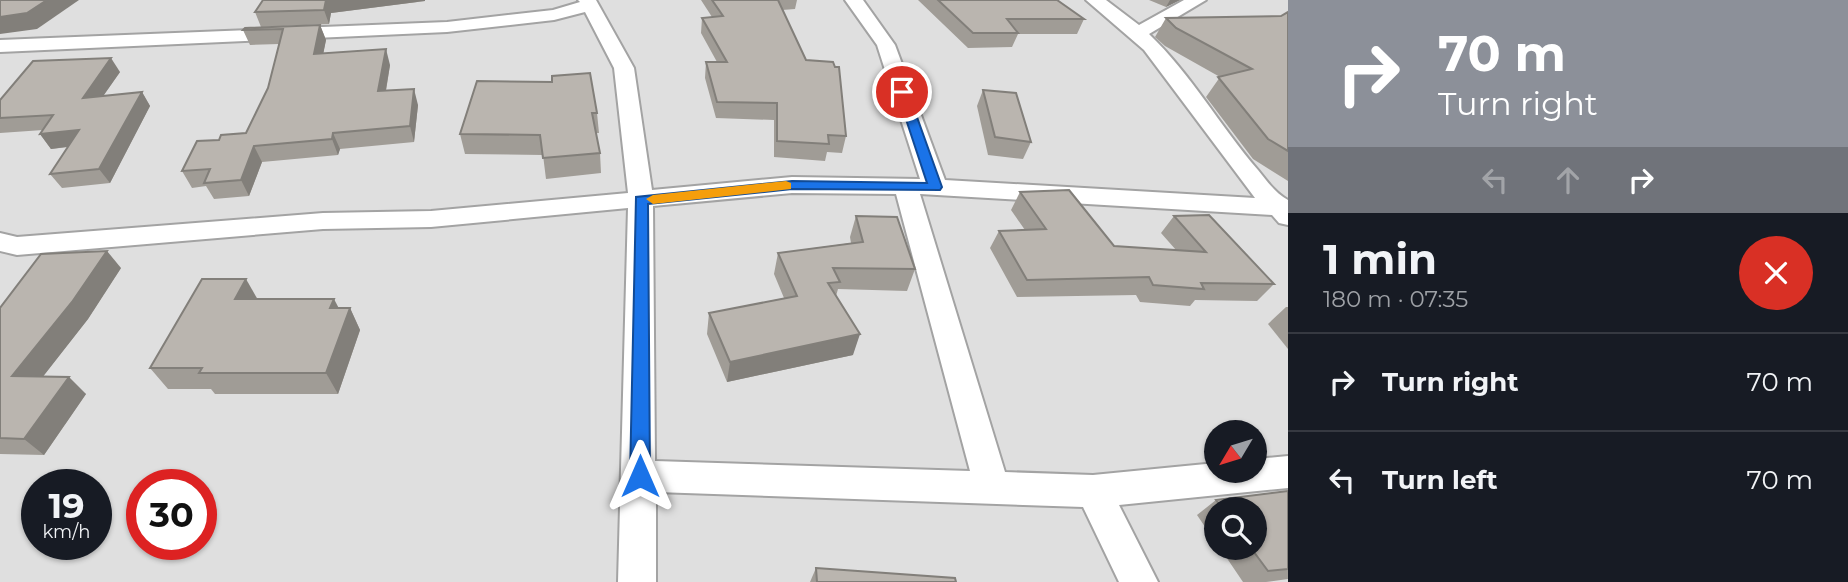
<!DOCTYPE html>
<meta charset="utf-8">
<style>
:root{--surface:#171b24;--page:#242831;--text:#f1f3f6;--muted:#9ea1a6;--line:#363941}
body{margin:0;font-family:Montserrat,sans-serif;background:var(--page);color:var(--text);height:100vh;display:flex;flex-direction:column;font-size:26px;white-space:nowrap}
*{box-sizing:border-box;margin:0}
p{font-size:23px;color:var(--muted)}
.icon{flex:none;width:38px;height:38px;fill:none;stroke:currentColor;stroke-width:2;stroke-linecap:round;stroke-linejoin:round}
.map{position:relative;flex:1;overflow:hidden}
.panel{display:flex;flex-direction:column;background:var(--surface);width:560px}
.panel>*{flex:none}
.top-card{background:#8c9099;color:#fff;overflow:hidden}
.needle{width:46px;rotate:232deg}
.controls{position:absolute;left:1204px;top:420px;display:grid;gap:14px}
.controls a{display:grid;place-items:center;width:63px;height:63px;border-radius:50%;background:var(--surface);box-shadow:0 2px 5px #0004;font-size:35px}
.speed{position:absolute;left:21px;top:469px;display:flex;gap:14px;font-size:35px;font-weight:700;text-align:center}
.speed>*{display:grid;place-content:center;width:91px;height:91px;border-radius:50%;background:var(--surface);box-shadow:0 2px 5px #0004;line-height:1}
.speed small{font-size:18px;font-weight:400}
.speed .limit{border:10px solid #d22;background:#fff;color:#111}
.pin{position:absolute;display:grid;place-items:center;width:60px;height:60px;color:#fff;margin:-30px;border:4px solid #fff;border-radius:50%;box-shadow:0 2px 7px #0007}
.me{position:absolute;width:77px;margin:-38px;rotate:0deg;stroke-linejoin:round;filter:drop-shadow(0 0 5px #0008)}
.turn{display:flex;align-items:center;gap:24px;height:147px;padding:0 35px;font-size:32px}
.turn .icon{width:91px;height:91px;stroke-width:2.5}
.turn b{display:block;font-size:49px;line-height:60px}
.lanes{display:flex;align-items:center;height:66px;padding:0 35px;background:#0003;justify-content:center;gap:35px;direction:ltr}
.lanes .off{opacity:.35}
.round{display:grid;place-items:center;flex:none;width:74px;height:74px;border-radius:37px;background:var(--page)}
.summary{display:flex;align-items:center;justify-content:space-between;height:119px;padding:0 35px}
h1{font-size:42px;font-weight:700;line-height:52px}
ul{padding:0;list-style:none}
li{display:flex;align-items:center;gap:21px;height:98px;padding:0 35px;border-top:2px solid var(--line)}
li div{flex:1}
li b{display:block;font-size:26px}
li em{font-style:normal}
main{display:flex;flex:1;min-height:0}
.map>svg:first-child{display:block}
</style>
<main>
<div class="map">
<svg width="1288" height="582" viewBox="0 0 1288 582">
<rect width="100%" height="100%" fill="#f1efea"/>
<!-- residential -->
<path fill="#dfdfdf" fill-rule="evenodd" d="M0,0H1288V582H0ZM1216,432H1255V471H1216ZM37,485H96V544H37ZM142,485H201V544H142ZM1216,509H1255V548H1216Z"/>
<g fill="none" stroke-linecap="round" stroke-linejoin="round">
<defs>
<path id="minor" d="M578,0H596L634,68L652,190L792,177L920,179L877,45L845,0H863L895,45L945,180L1255,198L1144,50L1086,0H1106L1139,25L1184,0H1206L1149,34C1191,74 1220,126 1258,170C1266,180 1276,194 1288,200V225L1279,223L1272,215L920,194L1005,472L1093,475L1216,463V471H1255V459L1288,456V488L1119,505L1158,582H1119L1083,507L656,492V582H618L628,208L431,227L323,229L17,255L0,251V233L17,237L323,213L431,211L628,193L614,68L585,12L554,20L447,32L0,52V40L447,22L553,10L580,2ZM792,193L896,194L970,471L655,461L653,206Z"/>
</defs>
<!-- minor casing -->
<use href="#minor" stroke="#a3a3a3" stroke-width="4"/>
<!-- minor -->
<use href="#minor" fill="#fff" fill-rule="evenodd"/>
</g>
<!-- wall -->
<g fill="#a09c96">
<path d="M701,0H797L795,9L782,10L806,60L846,136L842,153L827,152L825,161L774,157V120L716,118L705,78L706,62H717L701,33L702,18L712,17Z"/>
<path d="M918,0H1057L1084,19L1077,34H1018L1012,47L968,48Z"/>
<path d="M1149,0H1180L1166,7Z"/>
<path d="M425,1L331,13L329,24L261,27L255,12Z"/>
<path d="M1288,12V181L1253,159L1206,97L1220,77L1165,46L1155,37L1166,18L1281,16Z"/>
<path d="M320,25L326,40L323,54L390,65L386,91L418,105L414,142L340,149L338,155L262,162L249,196L214,199L206,186L192,188L182,171L219,140L246,133L268,88L279,44L250,45L243,30Z"/>
<path d="M120,72L103,96L142,92L150,106L110,183L62,188L50,174L68,147L51,149L40,134L43,130L0,133V100Z"/>
<path d="M983,90L1031,142L1023,159L988,155L977,106Z"/>
<path d="M597,113L599,133H596L600,153L601,173L546,179L543,155L465,154L460,134Z"/>
<path d="M1020,192L1114,246L1176,250L1161,233L1174,216L1274,284L1257,301L1195,300L1190,306L1140,302L1136,295L1017,297L990,248L999,231L1025,230L1011,210Z"/>
<path d="M856,216L915,269L907,291L838,289L836,296L853,355L727,382L707,334L709,313L784,298L774,274L778,253L851,243L850,237Z"/>
<path d="M121,268L88,319L43,376L86,394L44,455L0,454V308Z"/>
<path d="M257,299L339,308H350L360,330L338,394H215L211,389H168L150,368Z"/>
<path d="M1286,307H1288V349L1268,324Z"/>
<path d="M1288,491V579L1266,582H1243L1220,548H1255V509H1216V543L1197,515L1216,500Z"/>
<path d="M816,568L956,582H810Z"/>
</g>
<!-- shaded-wall -->
<g fill="#827f7a">
<path d="M47,0H79L37,29L0,34V17Z"/>
<path d="M326,0H425V1L331,13L329,24L324,10Z"/>
<path d="M1170,0H1180L1166,7Z"/>
<path d="M320,25L326,40L320,70L314,54Z"/>
<path d="M386,49L390,65L383,107L378,91Z"/>
<path d="M111,58L120,72L92,112L83,98Z"/>
<path d="M414,89L418,105L414,142L410,126Z"/>
<path d="M142,92L150,106L110,183L99,169Z"/>
<path d="M79,130L88,144L51,149L40,134Z"/>
<path d="M333,133L340,149L338,155L332,139Z"/>
<path d="M254,146L262,162L249,196L241,180Z"/>
<path d="M107,251L121,268L88,319L31,392L12,376Z"/>
<path d="M246,279L258,300L235,299Z"/>
<path d="M334,299L345,320L330,308Z"/>
<path d="M350,308L360,330L338,394L326,373Z"/>
<path d="M860,334L853,355L727,382L730,362Z"/>
<path d="M69,377L86,394L44,455L24,439Z"/>
</g>
<!-- building -->
<g fill="#bab5af" stroke="#827f7a" stroke-width="2">
<path d="M0,0H47L27,13L0,17Z"/>
<path d="M263,0H326L324,10L255,12Z"/>
<path d="M712,0H778L806,60L833,62L835,67H839L846,136L828,135L829,144L777,141V103L717,102L706,62H727L702,18L723,16Z"/>
<path d="M938,0H1057L1084,19H1007L1018,33H973Z"/>
<path d="M1288,12V151L1268,139L1218,77L1252,69L1176,28L1166,18L1281,16Z"/>
<path d="M320,25L314,54L386,49L378,91L414,89L410,126L333,133L332,139L254,146L241,180L204,183L210,169L182,171L197,141L219,140L221,135L246,133L268,88L283,29L243,30L245,28Z"/>
<path d="M111,58L83,98L142,92L99,169L50,174L79,130L40,134L53,115L0,118V100L33,61Z"/>
<path d="M590,73L597,113H592L600,153L543,158L540,135L460,134L477,81L552,82V76Z"/>
<path d="M983,90L1016,93L1031,142L995,137Z"/>
<path d="M1069,190L1114,246L1206,252L1174,216L1209,215L1274,284L1201,283L1204,289L1153,285L1149,277L1027,280L999,231L1046,229L1020,192Z"/>
<path d="M856,216L897,217L915,269L833,268L840,282L828,283L860,334L730,362L709,313L797,296L778,253L863,242Z"/>
<path d="M107,251L72,302L12,376L69,377L24,439L0,438V308L41,254Z"/>
<path d="M202,279H246L235,299H334L330,308H350L326,373H199L202,368H150Z"/>
<path d="M1288,491V569L1268,571L1251,548H1255V509H1223L1216,500Z"/>
<path d="M816,568L955,578L956,582H817Z"/>
</g>
<!-- route -->
<path fill="#1a73e8" stroke="#114b97" stroke-width="2" d="M902,89L908,92L942,187L940,190L792,189L648,204L650,476L647,483L640,485L633,483L630,476L636,197L792,181L927,183L897,92Z"/>
<!-- slow -->
<path fill="#f59e0b" d="M786,181L791,183V189L653,204L646,199L653,195Z"/>
</svg>
<div class="controls">
<a><svg class="needle" viewBox="-14 -14 28 28"><path d="M0-13l5 13h-10z" fill="#e53935"/><path d="M0 13l5-13h-10z" fill="#9ea1a6"/></svg></a>
<a><svg class="icon" aria-label="search" viewBox="0 0 24 24"><circle cx="10" cy="10" r="6"/><path d="M15 15l6 6"/></svg></a>
</div>
<div class="speed"><div>19<small>km/h</small></div><div class="limit">30</div></div>
<div class="pin" style="left:902px;top:92px;background:#d93025"><svg class="icon" aria-label="arrive" viewBox="0 0 24 24"><path d="M6 21V4h12l-3 4 3 4H6"/></svg></div>
<svg class="me" style="left:640px;top:476px" viewBox="-20 -20 40 40"><path d="M0-17L14 15 0 8-14 15z" fill="#1a73e8" stroke="#fff" stroke-width="4"/></svg>
</div>
<section class="panel">
<div class="top-card">
<div class="turn"><svg class="icon" aria-label="right" viewBox="0 0 24 24"><path d="M7 20v-9h11M14 6l5 5-5 5"/></svg><div><b>70 m</b>Turn right</div></div>
<div class="lanes"><svg class="icon off" aria-label="left" viewBox="0 0 24 24"><path d="M17 20v-9H6M10 6l-5 5 5 5"/></svg><svg class="icon off" aria-label="ahead" viewBox="0 0 24 24"><path d="M12 20V5M6 11l6-6 6 6"/></svg><svg class="icon" aria-label="right" viewBox="0 0 24 24"><path d="M7 20v-9h11M14 6l5 5-5 5"/></svg></div>
</div>
<div class="summary"><div><h1>1 min</h1><p>180 m · 07:35</p></div><a class="round" style="background:#d93025;color:#fff"><svg class="icon" aria-label="close" viewBox="0 0 24 24"><path d="M6 6l12 12M18 6L6 18"/></svg></a></div>
<ul>
<li><svg class="icon" aria-label="right" viewBox="0 0 24 24"><path d="M7 20v-9h11M14 6l5 5-5 5"/></svg><div><b>Turn right</b></div><em>70 m</em></li>
<li><svg class="icon" aria-label="left" viewBox="0 0 24 24"><path d="M17 20v-9H6M10 6l-5 5 5 5"/></svg><div><b>Turn left</b></div><em>70 m</em></li>
</ul>
</section>
</main>
